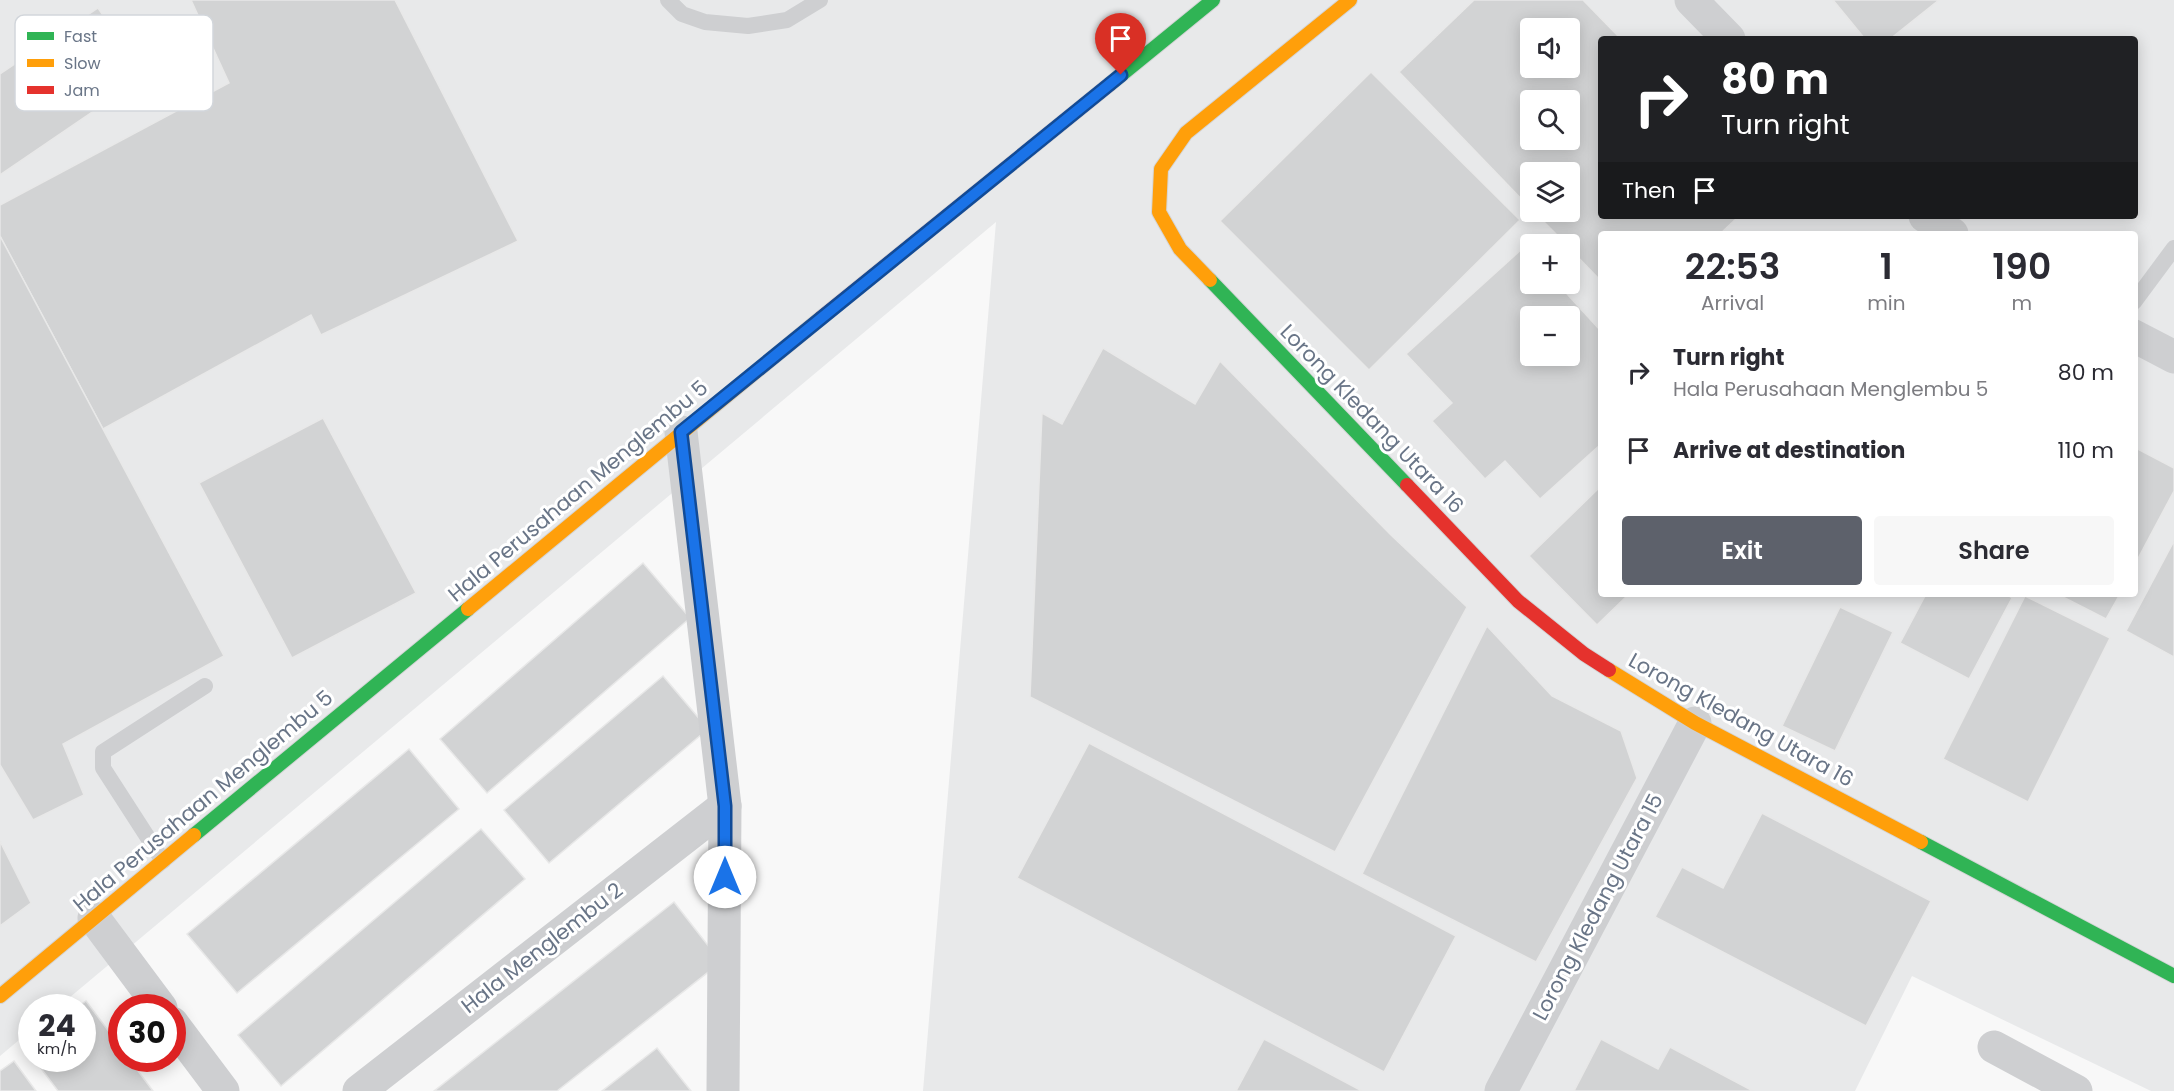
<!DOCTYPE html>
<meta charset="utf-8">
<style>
:root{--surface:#fff;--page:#f7f7f7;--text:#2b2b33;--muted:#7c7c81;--accent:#5d616b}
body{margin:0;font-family:Poppins,sans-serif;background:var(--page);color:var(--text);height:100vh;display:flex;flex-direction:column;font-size:22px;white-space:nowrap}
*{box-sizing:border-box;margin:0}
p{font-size:20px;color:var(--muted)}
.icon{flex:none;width:33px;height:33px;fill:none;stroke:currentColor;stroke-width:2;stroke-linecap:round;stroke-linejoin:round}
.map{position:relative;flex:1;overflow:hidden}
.details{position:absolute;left:1598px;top:231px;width:540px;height:366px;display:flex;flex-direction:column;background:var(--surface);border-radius:6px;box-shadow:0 3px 15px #0003}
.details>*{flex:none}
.top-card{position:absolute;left:1598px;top:36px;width:540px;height:183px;border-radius:6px;box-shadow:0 3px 15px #0003;background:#202124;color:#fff;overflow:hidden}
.tools{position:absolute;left:1520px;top:18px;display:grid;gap:12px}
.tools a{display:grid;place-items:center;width:60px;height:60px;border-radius:6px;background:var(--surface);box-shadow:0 3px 15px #0003;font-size:30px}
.speed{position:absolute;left:18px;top:994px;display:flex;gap:12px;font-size:30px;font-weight:700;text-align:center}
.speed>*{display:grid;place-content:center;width:78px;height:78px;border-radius:50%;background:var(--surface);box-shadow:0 3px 15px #0003;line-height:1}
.speed small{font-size:15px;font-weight:400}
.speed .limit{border:9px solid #d22;background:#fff;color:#111}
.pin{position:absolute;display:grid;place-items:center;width:51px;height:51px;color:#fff;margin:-62px -26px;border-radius:50% 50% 50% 0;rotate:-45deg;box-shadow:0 0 6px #0007}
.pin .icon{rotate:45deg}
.me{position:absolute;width:66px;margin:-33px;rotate:0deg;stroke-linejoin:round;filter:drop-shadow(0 0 4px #0008)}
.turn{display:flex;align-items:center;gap:21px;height:126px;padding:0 24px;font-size:27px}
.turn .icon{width:78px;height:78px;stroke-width:2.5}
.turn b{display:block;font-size:42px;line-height:51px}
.then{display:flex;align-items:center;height:57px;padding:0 24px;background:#0003;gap:12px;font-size:22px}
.eta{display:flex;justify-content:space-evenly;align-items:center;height:102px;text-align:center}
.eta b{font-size:36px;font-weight:600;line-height:42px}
.button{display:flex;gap:12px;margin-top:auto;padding:12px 24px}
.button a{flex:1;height:69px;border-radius:6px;background:var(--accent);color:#fff;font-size:24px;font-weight:600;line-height:69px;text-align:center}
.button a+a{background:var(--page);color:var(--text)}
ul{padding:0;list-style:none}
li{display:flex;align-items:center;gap:18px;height:78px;padding:0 24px}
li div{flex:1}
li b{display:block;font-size:22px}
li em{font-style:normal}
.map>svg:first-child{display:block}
</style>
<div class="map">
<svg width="2174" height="1091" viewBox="0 0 2174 1091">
<rect width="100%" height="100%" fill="#f8f8f8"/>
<!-- built -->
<path fill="#e8e9ea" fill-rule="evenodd" d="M0,0H2174V1091H2151L1912,976L1855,1091H923L996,222L57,1008H32L31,1030L0,1056ZM1530,28H1569V68H1530ZM1600,39H2134V216H1600ZM1530,100H1569V140H1530ZM1530,172H1569V212H1530ZM1600,234H2134V594H1600ZM1530,244H1569V284H1530ZM1530,316H1569V356H1530Z"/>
<!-- building -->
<g fill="#d2d3d4" stroke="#e8e8e8" stroke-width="1.5" fill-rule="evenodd">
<path d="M191,0H395L518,241L321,335L311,315L103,429L0,236V205L229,83Z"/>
<path d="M1474,0H1583L1621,39H1600V216H1739L1720,234H1600V280L1569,248V244H1566L1534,212H1569V172H1530V208L1399,72ZM1530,28H1569V68H1530ZM1530,100H1569V140H1530Z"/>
<path d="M1833,0H1939L1890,39H1865Z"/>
<path d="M98,8L145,76L0,175V74Z"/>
<path d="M1371,72L1520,220L1369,370L1220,221Z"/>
<path d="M0,236L224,656L63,744L84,795L33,820L0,765Z"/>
<path d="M1524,247L1530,253V284H1558L1600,330V445L1540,499L1505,461L1485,479L1432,421L1452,403L1406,354ZM1530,316H1569V356H1530Z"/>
<path d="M1103,348L1195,404L1220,361L1391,535L1467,607L1335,852L1030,697L1042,413L1062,424Z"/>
<path d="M323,418L416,593L292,658L199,483Z"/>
<path d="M2134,447L2174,468V491L2134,566Z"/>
<path d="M1600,487V594H1629L1597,625L1529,556Z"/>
<path d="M2174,541V657L2126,631Z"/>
<path d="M643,563L690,618L487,793L440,739Z"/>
<path d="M1926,594H2006L2012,598L1969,679L1900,643Z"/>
<path d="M2057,594H2120L2106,619Z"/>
<path d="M2025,596L2110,638L2028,802L1943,759Z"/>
<path d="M1840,607L1893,632L1835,751L1782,726Z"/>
<path d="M1487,626L1552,696L1621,731L1637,778L1536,962L1362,874Z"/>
<path d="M663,676L708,729L549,863L504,810Z"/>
<path d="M1089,743L1456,936L1384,1072L1017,878Z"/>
<path d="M409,749L459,809L237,993L187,934Z"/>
<path d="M1762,813L1931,901L1866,1026L1655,917L1682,867L1723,888Z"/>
<path d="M481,829L525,879L281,1086L238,1035Z"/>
<path d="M0,841L31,903L0,926Z"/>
<path d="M674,902L721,962L557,1091H434Z"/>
<path d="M86,1001L122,1049V1059H129L153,1091H58L34,1059H82V1008H76Z"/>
<path d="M1264,1039L1362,1091H1236Z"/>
<path d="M1601,1039L1658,1069L1670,1047L1753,1091H1574Z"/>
<path d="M657,1048L691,1091H602Z"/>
<path d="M14,1061L36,1091H0V1071Z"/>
</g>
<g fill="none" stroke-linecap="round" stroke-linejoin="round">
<defs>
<g id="fast">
<path d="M1110,84L1213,0"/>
<path d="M1210,280L1407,485"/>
<path d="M194,835L468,609"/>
<path d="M1921,842L2174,976"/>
</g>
<g id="slow">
<path d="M1210,280L1180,249L1159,212L1161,169L1186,133L1350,0"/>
<path d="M468,609L821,318"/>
<path d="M1609,670L1695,723L1921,842"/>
<path d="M0,996L194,835"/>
</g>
<g id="jam">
<path d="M821,318L1110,84"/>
<path d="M1407,485L1518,601L1584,654L1609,670"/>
</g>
</defs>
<!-- fast casing -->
<use href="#fast" stroke="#d4d5d6" stroke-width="16"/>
<!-- slow casing -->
<use href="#slow" stroke="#d4d5d6" stroke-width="16"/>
<!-- jam casing -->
<use href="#jam" stroke="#d4d5d6" stroke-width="16"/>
<!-- lane -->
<g stroke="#cecfd1" stroke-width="16">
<path d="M668,0L682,14L705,22L748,26L787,20L820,0"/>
<path d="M2134,302L2174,248"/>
<path d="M163,861L103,768V752L205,686"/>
</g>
<!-- street -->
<g stroke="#cecfd1" stroke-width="33">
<path d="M1691,0L1729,39"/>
<path d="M1925,216L1952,234"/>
<path d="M2134,336L2174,357"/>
<path d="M681,432L725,806L723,1091"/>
<path d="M94,918L161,1008"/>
<path d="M172,1023L223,1091"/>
<path d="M1994,1047L2076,1091"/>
<path d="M359,1091L725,806"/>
<path d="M1501,1091L1695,723"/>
</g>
<!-- fast -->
<use href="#fast" stroke="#30b455" stroke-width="14"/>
<!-- slow -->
<use href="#slow" stroke="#ff9f0a" stroke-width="14"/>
<!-- jam -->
<use href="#jam" stroke="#e5322d" stroke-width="14"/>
</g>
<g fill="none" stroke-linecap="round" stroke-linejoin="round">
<defs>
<path id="route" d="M725,877V806L681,432L1121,75"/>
</defs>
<!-- route casing -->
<use href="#route" stroke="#114b97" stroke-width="15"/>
<!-- route -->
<use href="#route" stroke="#1a73e8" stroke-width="10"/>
</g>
<g text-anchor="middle" stroke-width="6" stroke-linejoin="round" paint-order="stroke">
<!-- street labels -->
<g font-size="21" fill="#697587" stroke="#fff">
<text transform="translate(1372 419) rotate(46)" y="7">Lorong Kledang Utara 16</text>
<text transform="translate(578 491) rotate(-40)" y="7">Hala Perusahaan Menglembu 5</text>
<text transform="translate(1741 720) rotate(29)" y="7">Lorong Kledang Utara 16</text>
<text transform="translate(203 801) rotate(-40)" y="7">Hala Perusahaan Menglembu 5</text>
<text transform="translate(1598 907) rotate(-62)" y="7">Lorong Kledang Utara 15</text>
<text transform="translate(542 948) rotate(-38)" y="7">Hala Menglembu 2</text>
</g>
</g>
<!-- legend -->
<rect x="15" y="15" width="198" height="96" rx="9" fill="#fff" stroke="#d2d6db" stroke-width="1.5"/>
<rect x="27" y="32" width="27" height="8" fill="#30b455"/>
<rect x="27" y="59" width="27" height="8" fill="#ff9f0a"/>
<rect x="27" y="86" width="27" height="8" fill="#e5322d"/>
<g font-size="16" fill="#697587">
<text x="64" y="42">Fast</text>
<text x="64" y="69">Slow</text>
<text x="64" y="96">Jam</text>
</g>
</svg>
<div class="tools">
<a><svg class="icon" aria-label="sound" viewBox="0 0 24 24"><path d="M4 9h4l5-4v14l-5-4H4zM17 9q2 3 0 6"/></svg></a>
<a><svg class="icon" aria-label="search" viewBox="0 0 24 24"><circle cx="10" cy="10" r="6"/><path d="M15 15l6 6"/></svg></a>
<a><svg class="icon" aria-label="layers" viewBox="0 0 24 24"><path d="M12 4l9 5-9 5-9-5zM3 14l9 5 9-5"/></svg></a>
<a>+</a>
<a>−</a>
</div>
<div class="speed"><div>24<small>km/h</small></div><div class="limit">30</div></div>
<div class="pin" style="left:1121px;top:75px;background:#d93025"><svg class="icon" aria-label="arrive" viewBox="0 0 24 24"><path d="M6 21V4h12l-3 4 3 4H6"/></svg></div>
<svg class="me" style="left:725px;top:877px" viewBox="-20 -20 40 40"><circle r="19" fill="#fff"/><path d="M0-13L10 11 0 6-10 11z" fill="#1a73e8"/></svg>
<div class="top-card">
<div class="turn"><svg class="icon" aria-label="right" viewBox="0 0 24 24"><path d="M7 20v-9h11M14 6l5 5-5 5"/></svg><div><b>80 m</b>Turn right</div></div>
<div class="then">Then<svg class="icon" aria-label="arrive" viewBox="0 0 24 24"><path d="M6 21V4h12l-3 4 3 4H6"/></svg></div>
</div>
<section class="details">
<div class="eta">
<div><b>22:53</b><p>Arrival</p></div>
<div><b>1</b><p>min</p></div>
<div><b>190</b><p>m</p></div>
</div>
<ul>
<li><svg class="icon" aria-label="right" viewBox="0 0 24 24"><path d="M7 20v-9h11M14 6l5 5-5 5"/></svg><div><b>Turn right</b><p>Hala Perusahaan Menglembu 5</p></div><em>80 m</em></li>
<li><svg class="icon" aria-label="arrive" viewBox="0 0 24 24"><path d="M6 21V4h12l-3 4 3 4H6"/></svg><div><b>Arrive at destination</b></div><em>110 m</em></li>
</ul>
<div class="button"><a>Exit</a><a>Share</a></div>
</section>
</div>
